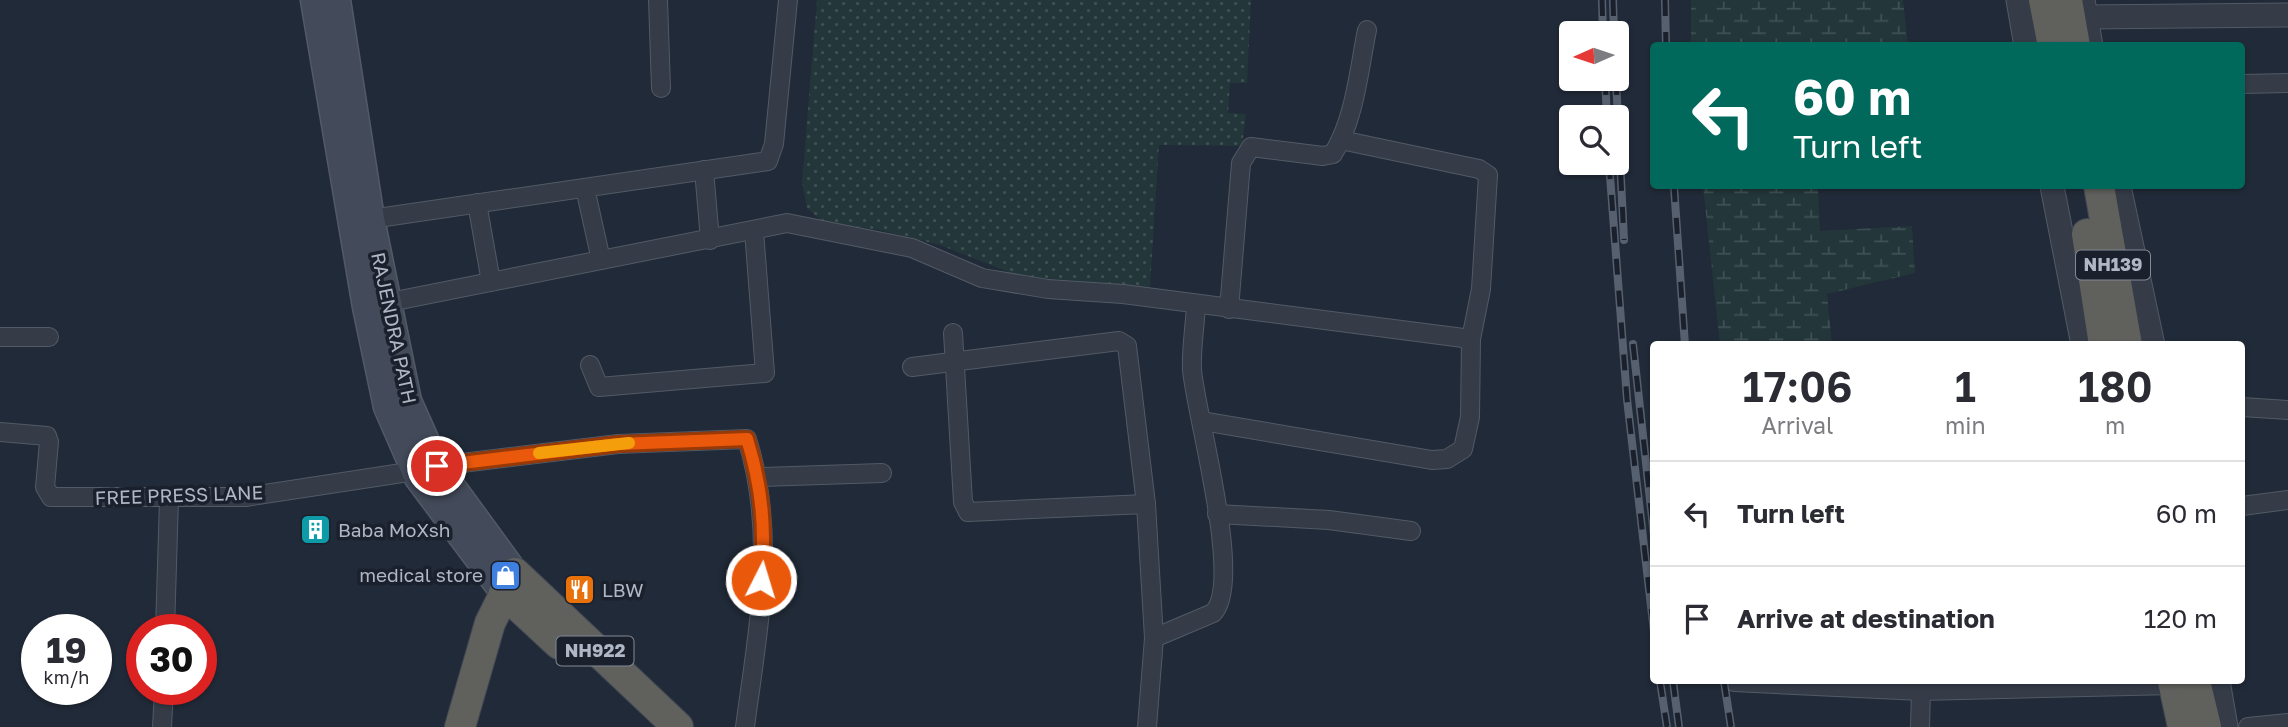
<!DOCTYPE html>
<style>
:root{--surface:#fff;--page:#f2f2f3;--text:#2b2b33;--muted:#7c7c81;--line:#e1e1e2}
body{margin:0;font-family:"Golos Text",sans-serif;background:var(--page);color:var(--text);height:100vh;display:flex;flex-direction:column;font-size:26px;white-space:nowrap}
*{box-sizing:border-box;margin:0}
p{font-size:23px;color:var(--muted)}
.icon{flex:none;width:38px;height:38px;fill:none;stroke:currentColor;stroke-width:2;stroke-linecap:round;stroke-linejoin:round}
.map{position:relative;flex:1;overflow:hidden}
.details{position:absolute;left:1650px;top:341px;width:595px;height:343px;display:flex;flex-direction:column;background:var(--surface);border-radius:7px;box-shadow:0 2px 5px #0004}
.details>*{flex:none}
.banner{position:absolute;left:1650px;top:42px;width:595px;height:147px;border-radius:7px;box-shadow:0 2px 5px #0004;background:#00695c;color:#fff;overflow:hidden}
.needle{width:46px;rotate:267deg}
.controls{position:absolute;left:1559px;top:21px;display:grid;gap:14px}
.controls a{display:grid;place-items:center;width:70px;height:70px;border-radius:7px;background:var(--surface);box-shadow:0 2px 5px #0004;font-size:35px}
.speed{position:absolute;left:21px;top:614px;display:flex;gap:14px;font-size:35px;font-weight:700;text-align:center}
.speed>*{display:grid;place-content:center;width:91px;height:91px;border-radius:50%;background:var(--surface);box-shadow:0 2px 5px #0004;line-height:1}
.speed small{font-size:18px;font-weight:400}
.speed .limit{border:10px solid #d22;background:#fff;color:#111}
.pin{position:absolute;display:grid;place-items:center;width:60px;height:60px;color:#fff;margin:-30px;border:4px solid #fff;border-radius:50%;box-shadow:0 2px 7px #0007}
.me{position:absolute;width:77px;margin:-38px;rotate:5deg;stroke-linejoin:round;filter:drop-shadow(0 0 5px #0008)}
.turn{display:flex;align-items:center;gap:24px;height:147px;padding:0 28px;font-size:32px}
.turn .icon{width:91px;height:91px;stroke-width:2.5}
.turn b{display:block;font-size:49px;line-height:60px}
.eta{display:flex;justify-content:space-evenly;align-items:center;height:119px;text-align:center}
.eta b{font-size:42px;font-weight:600;line-height:49px}
ul{padding:0;list-style:none}
li{display:flex;align-items:center;gap:21px;height:105px;padding:0 28px;border-top:2px solid var(--line)}
li div{flex:1}
li b{display:block;font-size:26px}
li em{font-style:normal}
.map>svg:first-child{display:block}
</style>
<div class="map">
<svg width="2288" height="727" viewBox="0 0 2288 727">
<defs>
<pattern id="grass-dots" width="8" height="8" patternUnits="userSpaceOnUse" patternTransform="scale(1.75)"><rect width="8" height="8" fill="#233639"/><path d="M2 2h.1M6 6h.1" fill="none" stroke="#405154" stroke-width="1.8" stroke-linecap="round"/></pattern>
<pattern id="wetland-marsh" width="20" height="14" patternUnits="userSpaceOnUse" patternTransform="scale(1.75)"><rect width="20" height="14" fill="#233639"/><path d="M1 5h8M5 5V1M11 12h8M15 12V8" fill="none" stroke="#405154"/></pattern>
</defs>
<rect width="100%" height="100%" fill="#212a38"/>
<!-- grass -->
<path fill="url(#grass-dots)" d="M817,0H1251L1247,83H1230L1228,113L1246,114L1242,146L1159,145L1150,287L1018,276L940,245L880,230L823,222L807,208L802,182Z"/>
<!-- wetland -->
<g fill="url(#wetland-marsh)">
<path d="M1691,0H1903L1908,45H1691Z"/>
<path d="M1703,186H1818L1820,231L1912,226L1915,273L1827,294L1832,345H1720Z"/>
</g>
<g fill="none" stroke-linecap="round" stroke-linejoin="round">
<defs>
<g id="minor">
<path d="M658,0L661,88"/>
<path d="M2242,84L2288,83"/>
<path d="M704,170L710,240"/>
<path d="M585,188L601,260"/>
<path d="M477,203L491,282"/>
<path d="M371,219L768,161L774,144L788,0"/>
<path d="M380,304L787,223L912,248L982,278L1048,289L1123,294L1471,339"/>
<path d="M1229,309L1241,163L1251,147L1323,156L1333,154C1355,119 1359,69 1367,30"/>
<path d="M953,333L963,502L968,512L1146,504"/>
<path d="M0,337H49"/>
<path d="M590,365L599,387L765,373L754,231"/>
<path d="M912,367L1119,341L1127,346L1146,504L1154,638"/>
<path d="M2242,407L2288,410"/>
<path d="M1202,421L1432,460L1447,459L1463,449L1470,417L1471,339L1481,289L1488,175L1479,169L1341,140"/>
<path d="M0,432L47,436L49,442L45,487L51,497H245L415,471"/>
<path d="M437,466L618,444L747,439C777,535 758,629 745,727"/>
<path d="M759,477L882,473"/>
<path d="M2242,506L2288,500"/>
<path d="M1217,514L1329,520L1411,531"/>
<path d="M165,630L169,499"/>
<path d="M1734,682L1921,691L2174,685"/>
<path d="M162,727L164,690"/>
<path d="M1147,727L1154,638L1213,613C1244,583 1196,416 1192,370C1191,349 1195,326 1196,305"/>
<path d="M1920,727L1921,691"/>
<path d="M2248,727L2288,723"/>
</g>
<g id="tertiary">
<path d="M2018,0L2026,46"/>
<path d="M2083,0L2091,46"/>
<path d="M2085,17L2288,15"/>
<path d="M2052,186L2083,345"/>
<path d="M2119,186L2153,345"/>
<path d="M2218,681L2226,727"/>
</g>
<g id="secondary">
<path d="M314,0L366,307L387,407L418,478L504,593"/>
<path d="M337,0L371,219L408,401L437,466L515,573"/>
</g>
<g id="trunk">
<path d="M2044,0L2053,46"/>
<path d="M2067,0L2075,46"/>
<path d="M2099,186L2127,345"/>
<path d="M2087,234L2104,345"/>
<path d="M504,593L559,644"/>
<path d="M2173,681L2183,727"/>
<path d="M2195,681L2206,727"/>
<path d="M460,727L490,623L515,573L678,727"/>
</g>
</defs>
<!-- minor casing -->
<use href="#minor" stroke="#525a66" stroke-width="20"/>
<!-- tertiary casing -->
<use href="#tertiary" stroke="#525a66" stroke-width="25"/>
<!-- secondary casing -->
<use href="#secondary" stroke="#525a66" stroke-width="29"/>
<!-- trunk casing -->
<use href="#trunk" stroke="#3f4753" stroke-width="32"/>
<!-- minor -->
<use href="#minor" stroke="#353c48" stroke-width="18"/>
<!-- tertiary -->
<use href="#tertiary" stroke="#353c48" stroke-width="23"/>
<!-- secondary -->
<use href="#secondary" stroke="#434b5b" stroke-width="26"/>
<!-- trunk -->
<use href="#trunk" stroke="#60605d" stroke-width="30"/>
<defs>
<g id="rail">
<path d="M1602,0L1603,33"/>
<path d="M1613,0L1614,33"/>
<path d="M1665,0L1666,46"/>
<path d="M1605,79L1607,117"/>
<path d="M1616,79L1624,240"/>
<path d="M1609,163L1627,399L1654,632"/>
<path d="M1674,186L1685,345"/>
<path d="M1633,344L1654,536"/>
<path d="M1660,681L1667,727"/>
<path d="M1673,681L1679,727"/>
<path d="M1724,681L1731,727"/>
</g>
</defs>
<!-- rail casing -->
<use href="#rail" stroke="#57606f" stroke-width="8"/>
<!-- rail -->
<use href="#rail" stroke="#1a212d" stroke-width="5" stroke-dasharray="16" stroke-linecap="butt"/>
</g>
<g fill="none" stroke-linecap="round" stroke-linejoin="round">
<defs>
<path id="route" d="M437,466L618,444L747,439C762,487 766,530 761,580"/>
</defs>
<!-- route casing -->
<use href="#route" stroke="#983908" stroke-width="18"/>
<!-- route -->
<use href="#route" stroke="#ea580c" stroke-width="12"/>
<!-- slow -->
<path stroke="#f59e0b" stroke-width="12" d="M539,453L629,443"/>
</g>
<!-- icons -->
<defs>
<symbol id="building-square" viewBox="-11 -11 22 22"><rect x="-9" y="-9" width="18" height="18" rx="4" fill="#0f9aa8" stroke="#1a212d"/><path d="M-4-6H4V6H1V3H-1V6H-4ZM-2.5-4.3h1.7v1.8h-1.7ZM.8-4.3h1.7v1.8H.8ZM-2.5-1h1.7V.8h-1.7ZM.8-1h1.7V.8H.8Z" fill="#fff"/></symbol>
<symbol id="shop-square" viewBox="-11 -11 22 22"><rect x="-9" y="-9" width="18" height="18" rx="4" fill="#3f7fe0" stroke="#1a212d"/><path d="M-5-2.5h2.3a2.7 3.5 0 0 1 5.4 0H5L5.5 6h-11ZM-1.5-2.5h3a1.5 2.3 0 0 0-3 0Z" fill="#fff"/></symbol>
<symbol id="restaurant-square" viewBox="-11 -11 22 22"><rect x="-9" y="-9" width="18" height="18" rx="4" fill="#e8710a" stroke="#1a212d"/><path d="M-5-6h1v4h1v-4h1v4h1v-4h1v5L-1.5 .5V6h-2V.5L-5-1ZM5-6V6H3V1.5H1.5Q1.5-4 5-6Z" fill="#fff"/></symbol>
</defs>
<g fill-rule="evenodd">
<use href="#building-square" x="298" y="512" width="35" height="35"/>
<use href="#shop-square" x="488" y="558" width="35" height="35"/>
<use href="#restaurant-square" x="562" y="572" width="35" height="35"/>
</g>
<g text-anchor="middle" stroke-width="7" stroke-linejoin="round" paint-order="stroke">
<!-- shield labels -->
<g fill="#1a212d" stroke="#828a97" stroke-width="2">
<rect x="2076" y="250.5" width="74" height="29" rx="5"/>
<rect x="556.5" y="636.5" width="77" height="29" rx="5"/>
</g>
<g font-size="18" font-weight="bold" fill="#afb7c5">
<text x="2113" y="271">NH139</text>
<text x="595" y="657">NH922</text>
</g>
<!-- street labels -->
<g font-size="19" fill="#afb7c5" stroke="#1a212d">
<text transform="translate(394 328) rotate(78)" y="7">RAJENDRA PATH</text>
<text transform="translate(179 495) rotate(-2)" y="7">FREE PRESS LANE</text>
</g>
<!-- poi labels -->
<g font-size="19" fill="#afb7c5" stroke="#1a212d" text-anchor="start">
<text x="338" y="537">Baba MoXsh</text>
<text x="483" y="582" text-anchor="end">medical store</text>
<text x="602" y="597">LBW</text>
</g>
</g>
</svg>
<div class="controls">
<a><svg class="needle" viewBox="-14 -14 28 28"><path d="M0-13l5 13h-10z" fill="#e53935"/><path d="M0 13l5-13h-10z" fill="#7c7c81"/></svg></a>
<a><svg class="icon" aria-label="search" viewBox="0 0 24 24"><circle cx="10" cy="10" r="6"/><path d="M15 15l6 6"/></svg></a>
</div>
<div class="speed"><div>19<small>km/h</small></div><div class="limit">30</div></div>
<div class="pin" style="left:437px;top:466px;background:#d93025"><svg class="icon" aria-label="arrive" viewBox="0 0 24 24"><path d="M6 21V4h12l-3 4 3 4H6"/></svg></div>
<svg class="me" style="left:761px;top:580px" viewBox="-20 -20 40 40"><circle r="17" fill="#ea580c" stroke="#fff" stroke-width="3"/><path d="M0-11L8 9 0 5-8 9z" fill="#fff"/></svg>
<div class="banner">
<div class="turn"><svg class="icon" aria-label="left" viewBox="0 0 24 24"><path d="M17 20v-9H6M10 6l-5 5 5 5"/></svg><div><b>60 m</b>Turn left</div></div>
</div>
<section class="details">
<div class="eta">
<div><b>17:06</b><p>Arrival</p></div>
<div><b>1</b><p>min</p></div>
<div><b>180</b><p>m</p></div>
</div>
<ul>
<li><svg class="icon" aria-label="left" viewBox="0 0 24 24"><path d="M17 20v-9H6M10 6l-5 5 5 5"/></svg><div><b>Turn left</b></div><em>60 m</em></li>
<li><svg class="icon" aria-label="arrive" viewBox="0 0 24 24"><path d="M6 21V4h12l-3 4 3 4H6"/></svg><div><b>Arrive at destination</b></div><em>120 m</em></li>
</ul>
</section>
</div>
